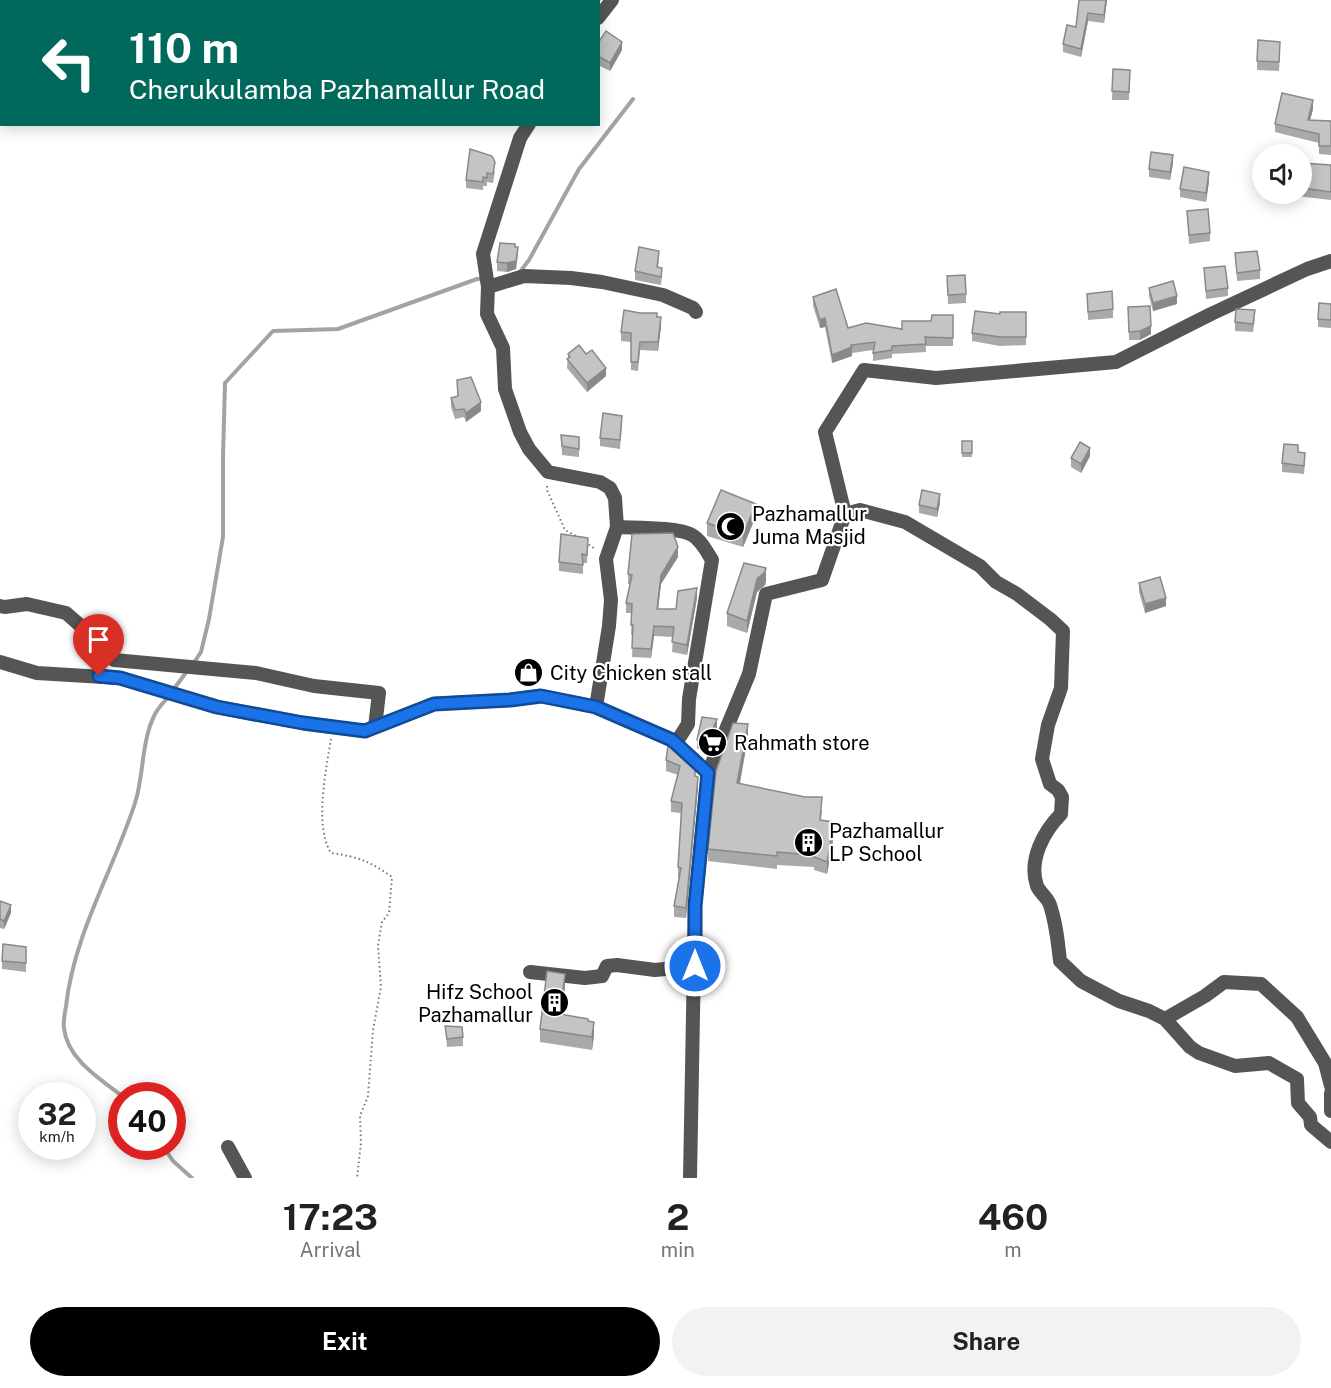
<!DOCTYPE html>
<style>
:root{--surface:#fff;--page:#f2f2f2;--text:#222;--muted:#767676;--accent:#000}
body{margin:0;font-family:"Public Sans",sans-serif;background:var(--page);color:var(--text);height:100vh;display:flex;flex-direction:column;font-size:22px;white-space:nowrap}
*{box-sizing:border-box;margin:0}
p{font-size:20px;color:var(--muted)}
.icon{flex:none;width:33px;height:33px;fill:none;stroke:currentColor;stroke-width:2;stroke-linecap:round;stroke-linejoin:round}
.map{position:relative;height:1178px;overflow:hidden}
.drawer{display:flex;flex-direction:column;background:var(--surface);flex:1}
.drawer>*{flex:none}
.banner{position:absolute;left:0px;top:0px;width:600px;height:126px;box-shadow:0 3px 15px #0003;background:#00695c;color:#fff;overflow:hidden}
.tools{position:absolute;left:1252px;top:144px;display:grid;gap:12px}
.tools a{display:grid;place-items:center;width:60px;height:60px;border-radius:50%;background:var(--surface);box-shadow:0 3px 15px #0003;font-size:30px}
.speed{position:absolute;left:18px;top:1082px;display:flex;gap:12px;font-size:30px;font-weight:700;text-align:center}
.speed>*{display:grid;place-content:center;width:78px;height:78px;border-radius:50%;background:var(--surface);box-shadow:0 3px 15px #0003;line-height:1}
.speed small{font-size:15px;font-weight:400}
.speed .limit{border:9px solid #d22;background:#fff;color:#111}
.pin{position:absolute;display:grid;place-items:center;width:51px;height:51px;color:#fff;margin:-62px -26px;border-radius:50% 50% 50% 0;rotate:-45deg;box-shadow:0 0 6px #0007}
.pin .icon{rotate:45deg}
.me{position:absolute;width:66px;margin:-33px;rotate:0deg;stroke-linejoin:round;filter:drop-shadow(0 0 4px #0008)}
.turn{display:flex;align-items:center;gap:21px;height:126px;padding:0 30px;font-size:27px}
.turn .icon{width:78px;height:78px;stroke-width:2.5}
.turn b{display:block;font-size:42px;line-height:51px}
.eta{display:flex;justify-content:space-evenly;align-items:center;height:102px;text-align:center}
.eta b{font-size:36px;font-weight:700;line-height:42px}
.action{display:flex;gap:12px;margin-top:auto;padding:12px 30px}
.action a{flex:1;height:69px;border-radius:36px;background:var(--accent);color:#fff;font-size:24px;font-weight:700;line-height:69px;text-align:center}
.action a+a{background:var(--page);color:var(--text)}
.map>svg:first-child{display:block}
</style>
<div class="map">
<svg width="1331" height="1178" viewBox="0 0 1331 1178">
<rect width="100%" height="100%" fill="#fff"/>
<g fill="none" stroke-linecap="round" stroke-linejoin="round">
<!-- stream -->
<g stroke="#a3a3a3" stroke-width="4">
<path d="M519,273L529,260L579,169L633,99"/>
<path d="M193,664L201,652L209,619L223,537V457L225,383L273,331L338,329L477,279H485"/>
<path d="M173,690L188,670"/>
<path d="M122,1096C100,1079 67,1059 64,1028C63,1021 65,1013 66,1006C74,934 113,871 135,803C144,776 141,741 155,714C158,708 164,702 169,696"/>
<path d="M163,1146L173,1161L192,1178"/>
</g>
<!-- path -->
<g stroke="#777" stroke-width="2" stroke-dasharray="1.5 3" stroke-linecap="butt">
<path d="M547,486V490L565,530L578,537"/>
<path d="M585,542L595,549"/>
<path d="M331,739C326,770 314,826 331,853C359,857 369,861 392,877L389,913L382,922L378,945L381,987L373,1030L368,1096L360,1116L361,1143L357,1178"/>
</g>
<!-- minor -->
<g stroke="#555" stroke-width="14">
<path d="M598,18L612,0"/>
<path d="M529,124L520,138L483,254L488,287L487,314L503,348L505,389L520,432L529,449L548,472L600,482L610,488L615,498L617,527L606,559L611,600L609,626L596,707"/>
<path d="M488,287L524,276L571,278L602,282L663,295L693,308L696,312"/>
<path d="M845,514L860,510L905,522L980,566L996,582L1017,594L1050,619L1063,631L1061,688L1048,725L1042,759L1050,784L1058,790L1062,797L1061,814C1044,831 1028,860 1037,886C1040,893 1048,898 1050,905C1056,923 1058,942 1060,961L1081,981L1096,989L1119,1001L1149,1011L1165,1019L1190,1047L1199,1053L1235,1066L1269,1063L1297,1079L1298,1103L1310,1117L1311,1125L1331,1142"/>
<path d="M617,527C634,528 679,527 692,535C701,540 707,552 712,560L689,699L688,724L676,743"/>
<path d="M0,606L5,607L27,604L66,613L90,634L114,660L256,673L314,686L379,693L375,727"/>
<path d="M0,662L37,673L120,678L217,707L303,723L365,731L434,704L510,700L541,696L596,707L672,740L708,773"/>
<path d="M530,972L585,978L602,976L607,966L617,965L655,970L695,966"/>
<path d="M1165,1019L1205,996L1224,982L1261,984L1297,1017L1325,1063L1331,1086"/>
<path d="M1331,1093V1111"/>
<path d="M228,1147L245,1178"/>
<path d="M690,1178L695,906L708,773L749,674L766,594L822,580L845,514L825,432L864,370L936,378L1116,362L1211,314L1307,269L1331,261"/>
</g>
</g>
<!-- wall -->
<g fill="#a9a9a9">
<path d="M1079,0H1107L1104,23L1088,21L1081,57L1063,52V44L1076,27Z"/>
<path d="M598,43L622,50L610,71L598,65Z"/>
<path d="M1280,50L1279,71L1257,70V61Z"/>
<path d="M1113,69L1130,70L1129,100H1112Z"/>
<path d="M1313,109L1310,120L1331,121V155L1319,154V143L1275,132V124Z"/>
<path d="M1173,163L1170,180L1149,177V169Z"/>
<path d="M1302,163L1331,165V200L1279,194H1302Z"/>
<path d="M495,171L493,183L487,182V186H483V190L466,188V180Z"/>
<path d="M1209,181L1206,202L1180,197V189Z"/>
<path d="M1187,211L1210,233V241L1189,244Z"/>
<path d="M515,247L518,255L516,269L507,272L497,271V262Z"/>
<path d="M1235,253L1260,270V279L1237,281Z"/>
<path d="M659,259L658,267L662,276L661,285L635,280V271Z"/>
<path d="M1204,268L1228,288V296L1206,299Z"/>
<path d="M947,276L966,294V303L948,304Z"/>
<path d="M1149,288L1177,304L1153,311L1149,296Z"/>
<path d="M1087,294L1113,309V318L1088,320Z"/>
<path d="M813,297L848,328L902,329L953,315V346H926V352L892,354V358L873,361V350L852,353V356L832,363L825,327L820,328L813,306Z"/>
<path d="M1331,304V328L1318,327V319Z"/>
<path d="M1128,307L1151,334L1140,340H1129Z"/>
<path d="M1026,312V345L1000,346L972,341V333L1000,314Z"/>
<path d="M657,317L661,326L658,351L640,350L638,371L631,370V342L621,341V332Z"/>
<path d="M1255,319L1253,332L1235,331V322Z"/>
<path d="M568,354L606,376L587,392L567,368Z"/>
<path d="M451,398L481,411L466,422L464,417L455,419L451,407Z"/>
<path d="M622,424L620,449L600,446V438Z"/>
<path d="M561,435L579,437V457L562,455Z"/>
<rect x="962" y="441" width="10" height="16"/>
<path d="M1298,452L1305,461L1304,474L1282,472V463Z"/>
<path d="M1090,456L1081,473L1071,467V458Z"/>
<path d="M940,503L937,517L919,513V505Z"/>
<path d="M756,516L743,547L707,536V523Z"/>
<path d="M588,538L587,563H583V574L559,571V562Z"/>
<path d="M678,557L661,584L658,609H676L697,598L687,655L672,652L673,637L654,636L651,658L632,657L633,635H631L632,613H626V603L630,584H628V574Z"/>
<path d="M766,581L765,585L757,592L747,633L727,626V613Z"/>
<path d="M1139,583L1166,606L1145,613L1139,592Z"/>
<path d="M717,728L708,748L697,749V740Z"/>
<path d="M748,737L740,784L822,810L821,820L834,835L827,874L814,870V867L777,865V869L708,861V849Z"/>
<path d="M669,739L695,776L698,787L686,918L674,917V906L679,878H678V867L681,813L671,812V801L678,775L666,771V760Z"/>
<path d="M0,901L11,913L4,929L0,928Z"/>
<path d="M26,947V972L2,969V961Z"/>
<path d="M565,986L562,1015L588,1022L594,1035L592,1050L540,1042V1029Z"/>
<path d="M445,1026L463,1037V1046L447,1047Z"/>
</g>
<!-- shaded-wall -->
<g fill="#898989">
<path d="M591,0H601L598,3V2H590Z"/>
<path d="M1106,0H1107L1104,23V15Z"/>
<path d="M1088,13V21L1081,57V49Z"/>
<path d="M622,42V50L610,71V63Z"/>
<path d="M1313,100V109L1308,128V120Z"/>
<path d="M1173,155V163L1170,180V172Z"/>
<path d="M1209,172V181L1206,202V193Z"/>
<path d="M518,247L516,269L507,272V263Z"/>
<path d="M1177,296V304L1153,311V303Z"/>
<path d="M661,317V326L658,351V342Z"/>
<path d="M825,318V327L820,328V320Z"/>
<path d="M1151,326V334L1140,340V331Z"/>
<path d="M852,347V356L832,363V355Z"/>
<path d="M606,368V376L587,392V383Z"/>
<path d="M481,402V411L466,422V413Z"/>
<path d="M1090,448V456L1081,473V464Z"/>
<path d="M940,494V503L937,517V509Z"/>
<path d="M756,504V516L743,547V535Z"/>
<path d="M678,547V557L661,584L657,619V609L661,575Z"/>
<path d="M766,568V581L765,585L757,592L747,633V621L757,579Z"/>
<path d="M697,588V598L687,655V645Z"/>
<path d="M1166,598V606L1145,613V604Z"/>
<path d="M654,626V636L651,658V649Z"/>
<path d="M717,719V728L708,748V740Z"/>
<path d="M748,724V737L737,796V783Z"/>
<path d="M698,777V787L686,918V908Z"/>
<path d="M834,822V835L827,874V862Z"/>
<path d="M11,905V913L4,929V921Z"/>
<path d="M565,974V986L560,1027V1014Z"/>
<path d="M594,1022V1035L592,1050V1037Z"/>
</g>
<!-- building -->
<g fill="#c4c4c4" stroke="#898989" stroke-width="1.5">
<path d="M528,0H552V2H532Z"/>
<path d="M565,0H591L590,2H564Z"/>
<path d="M1079,0H1106L1104,15L1088,13L1081,49L1063,44L1067,25L1076,27Z"/>
<path d="M606,31L622,42L610,63L598,56V43Z"/>
<path d="M1258,40L1280,42L1279,62L1257,61Z"/>
<path d="M1113,69L1130,70L1129,92L1112,91Z"/>
<path d="M1282,93L1313,100L1308,120L1331,121V146H1319V134L1275,124Z"/>
<path d="M470,149L492,156L495,162L493,174L487,173V178L483,177V182L466,180Z"/>
<path d="M1151,152L1173,155L1170,172L1149,169Z"/>
<path d="M1302,163L1331,165V192L1302,188Z"/>
<path d="M1184,167L1209,172L1206,193L1180,189Z"/>
<path d="M1208,209L1210,233L1189,235L1187,211Z"/>
<path d="M500,243L515,244V247H518L516,261L507,263L497,262Z"/>
<path d="M639,247L659,251L657,267L662,268L661,277L635,271Z"/>
<path d="M1257,251L1260,270L1237,273L1235,253Z"/>
<path d="M1225,266L1228,288L1206,291L1204,268Z"/>
<path d="M965,275L966,294L948,295L947,276Z"/>
<path d="M1173,281L1177,296L1153,303L1149,288Z"/>
<path d="M836,289L848,328L866,323L902,329V321H931L932,315H953V338L925,337L926,344L892,346V350L873,353L875,342L851,345L852,347L832,355L825,318L820,320L813,297Z"/>
<path d="M1112,291L1113,309L1088,312L1087,294Z"/>
<path d="M1319,303L1331,304V320L1318,319Z"/>
<path d="M1150,306L1151,326L1140,331L1129,332L1128,307Z"/>
<path d="M1236,309L1255,310L1253,324L1235,322Z"/>
<path d="M624,310L640,313H657V317H661L658,342H640L638,362H631V333L621,332Z"/>
<path d="M975,311L1000,314V312H1026V337H1000L972,333Z"/>
<path d="M579,345L586,354L592,350L606,368L587,383L567,359L570,357L568,354Z"/>
<path d="M471,377L481,402L466,413L464,409L455,410L451,398L458,396L457,380Z"/>
<path d="M603,413L622,416L620,440L600,438Z"/>
<path d="M561,435L579,437V449L562,446Z"/>
<rect x="962" y="441" width="10" height="12"/>
<path d="M1080,442L1090,448L1081,464L1071,458Z"/>
<path d="M1284,444L1298,445V452L1305,453L1304,466L1282,463Z"/>
<path d="M721,490L756,504L743,535L707,523Z"/>
<path d="M922,490L940,494L937,509L919,505Z"/>
<path d="M673,533L678,547L661,575L657,609H676L678,591L697,588L687,645L672,642L674,627L654,626L651,649L632,648L633,625H631L632,604L626,603L632,575L628,574L632,534Z"/>
<path d="M561,534L588,538L587,555L582,554L583,565L559,562Z"/>
<path d="M744,563L766,568L765,572L757,579L747,621L727,613Z"/>
<path d="M1160,577L1166,598L1145,604L1139,583Z"/>
<path d="M702,717L717,719L708,740H697Z"/>
<path d="M733,723L748,724L737,783L805,797H822L820,820L834,822L827,862L814,857V855L777,852V856L708,849L716,771Z"/>
<path d="M669,739L695,763V776L698,777L686,908L674,906L681,868L678,867L682,803L671,801L680,766L666,760Z"/>
<path d="M0,901L11,905L4,921L0,919Z"/>
<path d="M3,944L26,947V963L2,961Z"/>
<path d="M547,971L565,974L560,1014L588,1019V1021L594,1022L592,1037L540,1029Z"/>
<path d="M445,1026L462,1027L463,1037L447,1039Z"/>
</g>
<g fill="none" stroke-linecap="round" stroke-linejoin="round">
<defs>
<path id="route" d="M99,676L120,678L217,707L303,723L365,731L434,704L510,700L541,696L596,707L672,740L708,773L695,906V966"/>
</defs>
<!-- route casing -->
<use href="#route" stroke="#114b97" stroke-width="15"/>
<!-- route -->
<use href="#route" stroke="#1a73e8" stroke-width="10"/>
</g>
<!-- icons -->
<defs>
<symbol id="mosque-disc" viewBox="-11 -11 22 22"><circle r="9.5" fill="#000" stroke="#fff"/><path d="M3.5-4.9A6 6 0 1 0 3.5 4.9A5 5 0 1 1 3.5-4.9Z" fill="#fff"/></symbol>
<symbol id="shop-disc" viewBox="-11 -11 22 22"><circle r="9.5" fill="#000" stroke="#fff"/><path d="M-5-2.5h2.3a2.7 3.5 0 0 1 5.4 0H5L5.5 6h-11ZM-1.5-2.5h3a1.5 2.3 0 0 0-3 0Z" fill="#fff"/></symbol>
<symbol id="supermarket-disc" viewBox="-11 -11 22 22"><circle r="9.5" fill="#000" stroke="#fff"/><path d="M-6-5.5h2.5l.6 2H6L4.5 2H-2.5L-4.4-4H-6ZM-1.5 3.2a1.3 1.3 0 1 0 .1 0ZM3 3.2a1.3 1.3 0 1 0 .1 0Z" fill="#fff"/></symbol>
<symbol id="building-disc" viewBox="-11 -11 22 22"><circle r="9.5" fill="#000" stroke="#fff"/><path d="M-4-6H4V6H1V3H-1V6H-4ZM-2.5-4.3h1.7v1.8h-1.7ZM.8-4.3h1.7v1.8H.8ZM-2.5-1h1.7V.8h-1.7ZM.8-1h1.7V.8H.8Z" fill="#fff"/></symbol>
</defs>
<g fill-rule="evenodd">
<use href="#mosque-disc" x="714" y="510" width="33" height="33"/>
<use href="#shop-disc" x="512" y="656" width="33" height="33"/>
<use href="#supermarket-disc" x="696" y="726" width="33" height="33"/>
<use href="#building-disc" x="792" y="826" width="33" height="33"/>
<use href="#building-disc" x="538" y="986" width="33" height="33"/>
</g>
<g text-anchor="middle" stroke-width="4.5" stroke-linejoin="round" paint-order="stroke">
<!-- poi labels -->
<g font-size="20" fill="#000" stroke="#fff" text-anchor="start">
<text x="752" y="521">Pazhamallur<tspan x="752" dy="23">Juma Masjid</tspan></text>
<text x="550" y="680">City Chicken stall</text>
<text x="734" y="750">Rahmath store</text>
<text x="829" y="838">Pazhamallur<tspan x="829" dy="23">LP School</tspan></text>
<text x="533" y="999" text-anchor="end">Hifz School<tspan x="533" dy="23">Pazhamallur</tspan></text>
</g>
</g>
</svg>
<div class="tools">
<a><svg class="icon" aria-label="sound" viewBox="0 0 24 24"><path d="M4 9h4l5-4v14l-5-4H4zM17 9q2 3 0 6"/></svg></a>
</div>
<div class="speed"><div>32<small>km/h</small></div><div class="limit">40</div></div>
<div class="pin" style="left:99px;top:676px;background:#d93025"><svg class="icon" aria-label="arrive" viewBox="0 0 24 24"><path d="M6 21V4h12l-3 4 3 4H6"/></svg></div>
<svg class="me" style="left:695px;top:966px" viewBox="-20 -20 40 40"><circle r="17" fill="#1a73e8" stroke="#fff" stroke-width="3"/><path d="M0-11L8 9 0 5-8 9z" fill="#fff"/></svg>
<div class="banner">
<div class="turn"><svg class="icon" aria-label="left" viewBox="0 0 24 24"><path d="M17 20v-9H6M10 6l-5 5 5 5"/></svg><div><b>110 m</b>Cherukulamba Pazhamallur Road</div></div>
</div>
</div>
<section class="drawer">
<div class="eta">
<div><b>17:23</b><p>Arrival</p></div>
<div><b>2</b><p>min</p></div>
<div><b>460</b><p>m</p></div>
</div>
<div class="action"><a>Exit</a><a>Share</a></div>
</section>
